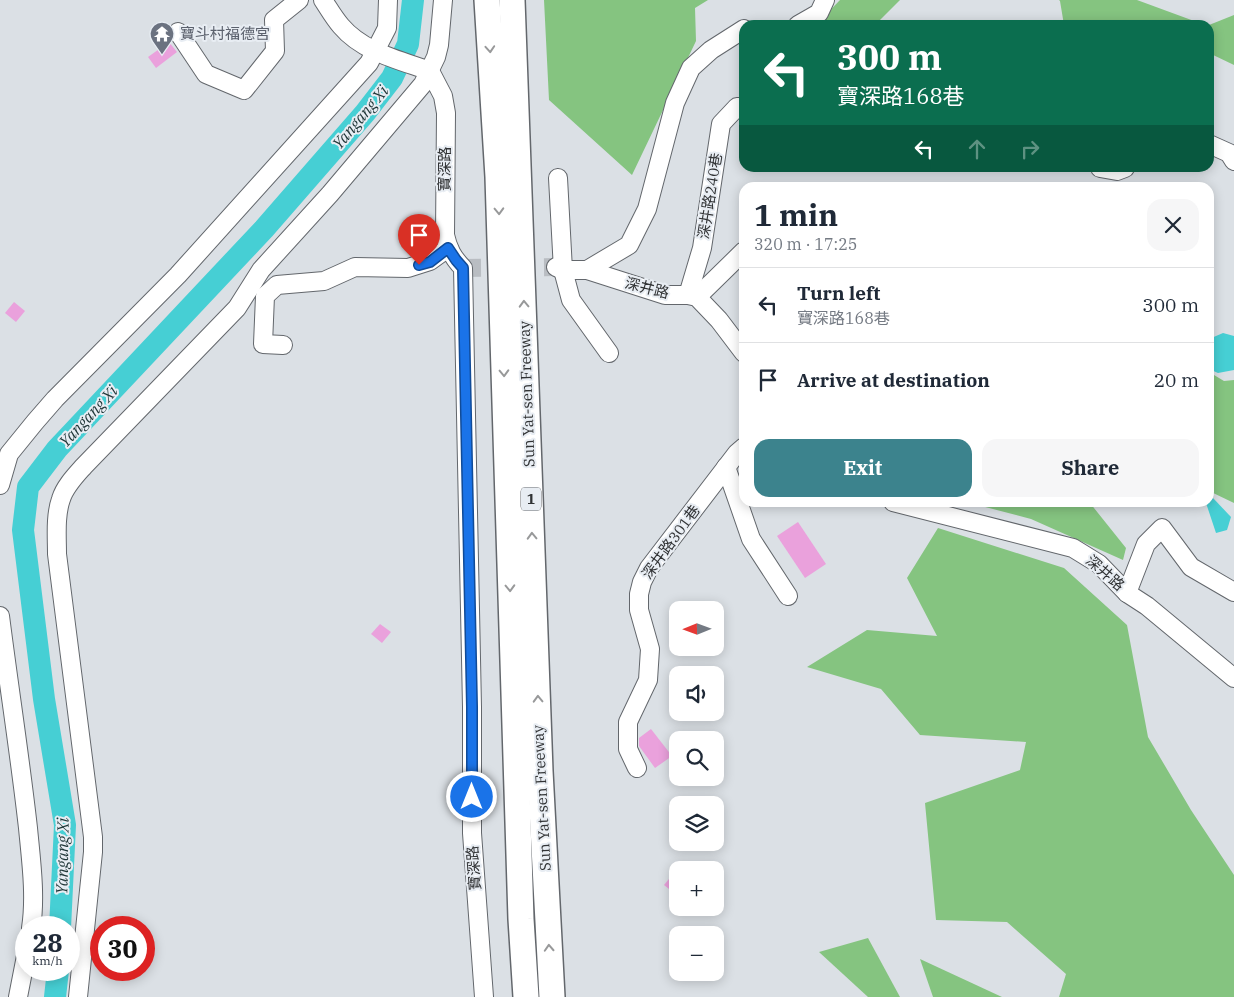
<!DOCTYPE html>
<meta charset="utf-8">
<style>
:root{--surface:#fff;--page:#f6f6f7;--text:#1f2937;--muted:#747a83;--line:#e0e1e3;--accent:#3c838d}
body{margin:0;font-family:"IBM Plex Serif","Noto Sans TC",serif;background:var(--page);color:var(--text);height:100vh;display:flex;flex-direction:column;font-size:19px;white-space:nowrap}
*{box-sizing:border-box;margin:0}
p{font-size:16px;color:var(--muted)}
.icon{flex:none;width:28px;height:28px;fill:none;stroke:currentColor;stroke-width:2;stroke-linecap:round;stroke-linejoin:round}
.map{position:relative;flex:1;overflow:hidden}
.side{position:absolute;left:739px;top:182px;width:475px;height:325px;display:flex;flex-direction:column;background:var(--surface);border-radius:15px;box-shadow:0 2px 12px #0003}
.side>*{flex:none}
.hud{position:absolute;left:739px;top:20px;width:475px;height:152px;border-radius:15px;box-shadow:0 2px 12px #0003;background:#0b6e4f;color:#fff;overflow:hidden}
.needle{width:32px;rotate:269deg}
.fabs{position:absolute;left:669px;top:601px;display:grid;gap:10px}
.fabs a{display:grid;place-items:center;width:55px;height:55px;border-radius:10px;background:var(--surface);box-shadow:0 2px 12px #0003;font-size:25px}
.speed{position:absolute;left:15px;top:916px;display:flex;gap:10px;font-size:25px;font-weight:700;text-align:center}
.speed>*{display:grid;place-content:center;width:65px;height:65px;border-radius:50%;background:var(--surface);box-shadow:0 2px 12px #0003;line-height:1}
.speed small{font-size:12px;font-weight:400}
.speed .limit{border:8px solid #d22;background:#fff;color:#111}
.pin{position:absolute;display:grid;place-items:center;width:42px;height:42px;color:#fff;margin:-51px -21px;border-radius:50% 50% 50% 0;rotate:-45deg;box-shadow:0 0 5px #0007}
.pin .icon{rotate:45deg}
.me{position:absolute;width:55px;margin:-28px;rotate:0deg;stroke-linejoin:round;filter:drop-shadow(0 0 4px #0008)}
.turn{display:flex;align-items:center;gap:18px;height:105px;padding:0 15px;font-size:22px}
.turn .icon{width:65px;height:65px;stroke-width:2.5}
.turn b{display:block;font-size:35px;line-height:42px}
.lanes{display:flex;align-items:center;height:48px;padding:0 15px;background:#0003;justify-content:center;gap:25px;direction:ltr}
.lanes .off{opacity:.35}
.round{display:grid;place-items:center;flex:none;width:52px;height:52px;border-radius:15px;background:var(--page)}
.overview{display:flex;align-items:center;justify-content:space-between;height:85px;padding:0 15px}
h1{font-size:30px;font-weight:700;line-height:38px}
.button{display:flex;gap:10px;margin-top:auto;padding:10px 15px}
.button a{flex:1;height:58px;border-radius:15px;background:var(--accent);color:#fff;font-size:20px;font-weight:700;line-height:58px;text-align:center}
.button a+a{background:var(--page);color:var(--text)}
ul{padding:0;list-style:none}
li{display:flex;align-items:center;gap:15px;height:75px;padding:0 15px;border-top:1px solid var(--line)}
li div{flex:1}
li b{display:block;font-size:19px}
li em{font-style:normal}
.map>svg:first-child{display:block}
</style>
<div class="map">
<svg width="1234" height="997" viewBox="0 0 1234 997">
<rect width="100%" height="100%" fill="#dbe0e5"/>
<!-- forest -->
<g fill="#85c480">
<path d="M544,0H708L695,8L696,41L632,175L549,100Z"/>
<path d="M840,0H900L875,25H816Z"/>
<path d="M1059,0H1137L1205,25H1064L1060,1Z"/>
<path d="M1234,15V65L1209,53V25Z"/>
<path d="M1209,372L1224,381L1234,380V503L1209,491Z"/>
<path d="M970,503H1090L1126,548L1123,560L1031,519Z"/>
<path d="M938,528L1064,568L1127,625L1148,737L1191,810L1234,875V997H1059L1066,974L1007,922L936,920L925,803L1020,770L1026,742L920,735L881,689L807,667L867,630L937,636L907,578Z"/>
<path d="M868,938L900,997H868L819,952Z"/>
<path d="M920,959L1002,997H933Z"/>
</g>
<!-- water -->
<g fill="#46cfd4">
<path d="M1223,333L1234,336V370L1218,373L1209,369V339Z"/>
<path d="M1213,498L1231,517L1227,530L1216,533L1206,503Z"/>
</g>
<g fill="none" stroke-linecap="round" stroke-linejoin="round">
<!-- river -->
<g stroke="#46cfd4" stroke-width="22">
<path d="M60,928L65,825L44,699L23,530L28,487L57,449L264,229L365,113L392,78L408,44L413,0"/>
<path d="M55,997L58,970"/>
</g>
</g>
<!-- building -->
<g fill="#eaa1dc">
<path d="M169,42L177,52L156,68L148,57Z"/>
<path d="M14,302L25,311L16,322L5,313Z"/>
<path d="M798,522L826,564L805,578L777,536Z"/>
<path d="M380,624L391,632L382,643L371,634Z"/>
<path d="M651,729L672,756L655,768L639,746V738Z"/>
<path d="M678,868V896L664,885Z"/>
</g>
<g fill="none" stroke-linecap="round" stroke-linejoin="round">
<!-- minor-tunnel -->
<path stroke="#b9bdc2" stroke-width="18" stroke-dasharray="18 9" stroke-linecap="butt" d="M463,268L556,267"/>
<defs>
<g id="minor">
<path d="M323,0C329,9 334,18 341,26C363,52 399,60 430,71"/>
<path d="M798,25L819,13L825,0"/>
<path d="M178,32L206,74L244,90L275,51L274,20L299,0"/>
<path d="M430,71L443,96L446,113L445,235C448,249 453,258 463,268L472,707V833L484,997"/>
<path d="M1209,144L1229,153L1234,161"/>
<path d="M1100,168L1117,171L1125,168"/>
<path d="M558,178L563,270L571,300L609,353"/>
<path d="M556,267L563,270H587L665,295H688L697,297L719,320L744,353"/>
<path d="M587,270L629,245L647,209L675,103L691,68L711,50L744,29"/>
<path d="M688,295L702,248L721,124L737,107L744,108"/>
<path d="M697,297L744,251"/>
<path d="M283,345L263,344L265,296L277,285L324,281L355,267L408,268L430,261L448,248"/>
<path d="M726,467L751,539L788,596"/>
<path d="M0,485L9,454L35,422L55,399L178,275L369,63L387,28L388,0"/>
<path d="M893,502L1073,548L1099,564L1127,593L1147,606L1234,678"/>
<path d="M1127,593L1146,544L1162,528L1191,567L1234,592"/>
<path d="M0,616C9,687 20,757 28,828C31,860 36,896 31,928"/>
<path d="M637,768L628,749V722L648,680L650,649L639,610V594L642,582L649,568L737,453L744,447"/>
<path d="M18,997L26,956"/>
<path d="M78,997L93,852V837L57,554C57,537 55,516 61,499C65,486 76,475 84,466L237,308L261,270L330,194L423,84L436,57L439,45L443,0"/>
</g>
<g id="highway">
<path d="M487,0L498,177L521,919L526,997"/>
<path d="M512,0L540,771L552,997"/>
</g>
</defs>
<!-- minor casing -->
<use href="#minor" stroke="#63676c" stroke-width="20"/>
<!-- highway casing -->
<use href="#highway" stroke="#63676c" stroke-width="28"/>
<!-- minor -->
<use href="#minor" stroke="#fff" stroke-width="18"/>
<!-- highway -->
<use href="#highway" stroke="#fff" stroke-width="25"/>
</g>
<!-- one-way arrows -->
<defs><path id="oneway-chevron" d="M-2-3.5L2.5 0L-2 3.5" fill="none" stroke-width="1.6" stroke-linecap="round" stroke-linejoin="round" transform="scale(1.25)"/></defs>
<g stroke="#98999a">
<use href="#oneway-chevron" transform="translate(490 49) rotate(86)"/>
<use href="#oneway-chevron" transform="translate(499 211) rotate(88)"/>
<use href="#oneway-chevron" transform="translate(524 304) rotate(-92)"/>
<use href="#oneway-chevron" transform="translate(504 373) rotate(88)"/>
<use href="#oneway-chevron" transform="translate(532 536) rotate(-92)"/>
<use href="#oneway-chevron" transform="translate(510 588) rotate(88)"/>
<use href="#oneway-chevron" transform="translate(538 699) rotate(-92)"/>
<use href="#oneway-chevron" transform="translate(549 948) rotate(-93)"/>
</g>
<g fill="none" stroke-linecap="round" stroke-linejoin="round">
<defs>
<path id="route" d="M419,265L430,262L448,248L456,260L463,268L472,707V797"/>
</defs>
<!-- route casing -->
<use href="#route" stroke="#114b97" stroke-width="12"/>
<!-- route -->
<use href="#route" stroke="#1a73e8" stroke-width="9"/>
</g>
<!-- icons -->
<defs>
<symbol id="temple-pin" viewBox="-11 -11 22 30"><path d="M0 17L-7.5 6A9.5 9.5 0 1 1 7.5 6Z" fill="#6b7280" stroke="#e8edf3"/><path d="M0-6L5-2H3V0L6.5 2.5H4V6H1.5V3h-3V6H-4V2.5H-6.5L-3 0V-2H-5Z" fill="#fff"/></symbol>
</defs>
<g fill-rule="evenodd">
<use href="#temple-pin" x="148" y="20" width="28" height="38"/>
</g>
<g text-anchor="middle" stroke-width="4" stroke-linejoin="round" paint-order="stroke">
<!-- shield labels -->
<rect fill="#e8edf3" stroke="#686b6e" stroke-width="1" x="521" y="487.5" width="20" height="23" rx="4"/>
<g font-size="14" font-weight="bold" fill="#313335">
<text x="531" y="504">1</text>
</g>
<!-- worship labels -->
<g font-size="15" fill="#5b616d" stroke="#e8edf3" text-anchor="start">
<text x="180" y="39">寶斗村福德宮</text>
</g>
<!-- street labels -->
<g font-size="15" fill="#313335" stroke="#e8edf3">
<text transform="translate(445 169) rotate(-90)" y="5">寶深路</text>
<text transform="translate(710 196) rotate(-81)" y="5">深井路240巷</text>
<text transform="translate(647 288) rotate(14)" y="5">深井路</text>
<text transform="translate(527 394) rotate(-92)" y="5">Sun Yat-sen Freeway</text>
<text transform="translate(671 542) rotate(-54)" y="5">深井路301巷</text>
<text transform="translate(1105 573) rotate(41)" y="5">深井路</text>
<text transform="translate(542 798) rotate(-93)" y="5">Sun Yat-sen Freeway</text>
<text transform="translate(474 868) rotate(-94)" y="5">寶深路</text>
</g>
<!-- water labels -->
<g font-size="16" font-style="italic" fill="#1f3637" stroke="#e8edf3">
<text transform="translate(360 117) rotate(-50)" y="6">Yangang Xi</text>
<text transform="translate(88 416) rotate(-47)" y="6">Yangang Xi</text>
<text transform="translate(62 856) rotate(-89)" y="6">Yangang Xi</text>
</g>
</g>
</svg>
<div class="fabs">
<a><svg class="needle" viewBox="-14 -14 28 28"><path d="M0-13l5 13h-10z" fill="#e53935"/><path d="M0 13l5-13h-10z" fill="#747a83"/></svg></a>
<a><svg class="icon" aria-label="sound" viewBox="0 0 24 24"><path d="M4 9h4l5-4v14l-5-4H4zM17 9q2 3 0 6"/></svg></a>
<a><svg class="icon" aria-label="search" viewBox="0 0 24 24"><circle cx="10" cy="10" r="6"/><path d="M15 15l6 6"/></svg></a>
<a><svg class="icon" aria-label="layers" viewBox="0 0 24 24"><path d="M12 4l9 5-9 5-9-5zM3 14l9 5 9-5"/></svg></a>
<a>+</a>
<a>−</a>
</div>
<div class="speed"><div>28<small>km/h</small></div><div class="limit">30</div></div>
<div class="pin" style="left:419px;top:265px;background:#d93025"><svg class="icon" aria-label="arrive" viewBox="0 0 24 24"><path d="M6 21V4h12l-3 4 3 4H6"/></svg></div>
<svg class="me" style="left:472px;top:797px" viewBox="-20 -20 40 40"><circle r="17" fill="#1a73e8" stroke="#fff" stroke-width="3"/><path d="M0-11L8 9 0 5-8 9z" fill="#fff"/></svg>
<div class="hud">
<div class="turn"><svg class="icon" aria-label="left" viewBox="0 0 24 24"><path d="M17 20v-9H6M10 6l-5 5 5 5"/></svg><div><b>300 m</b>寶深路168巷</div></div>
<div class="lanes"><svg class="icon" aria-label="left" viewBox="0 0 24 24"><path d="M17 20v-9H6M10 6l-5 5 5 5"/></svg><svg class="icon off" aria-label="ahead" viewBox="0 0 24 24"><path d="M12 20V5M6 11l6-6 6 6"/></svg><svg class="icon off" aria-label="right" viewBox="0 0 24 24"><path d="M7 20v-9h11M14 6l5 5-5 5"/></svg></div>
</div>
<section class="side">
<div class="overview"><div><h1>1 min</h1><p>320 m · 17:25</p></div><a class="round"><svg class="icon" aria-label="close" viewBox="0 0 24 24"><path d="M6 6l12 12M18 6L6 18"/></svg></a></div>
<ul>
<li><svg class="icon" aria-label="left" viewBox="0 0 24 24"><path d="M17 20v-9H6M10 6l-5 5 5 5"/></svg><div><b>Turn left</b><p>寶深路168巷</p></div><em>300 m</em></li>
<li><svg class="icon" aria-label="arrive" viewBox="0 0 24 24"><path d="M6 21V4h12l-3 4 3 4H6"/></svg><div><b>Arrive at destination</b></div><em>20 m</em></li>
</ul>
<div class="button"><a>Exit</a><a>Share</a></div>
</section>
</div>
